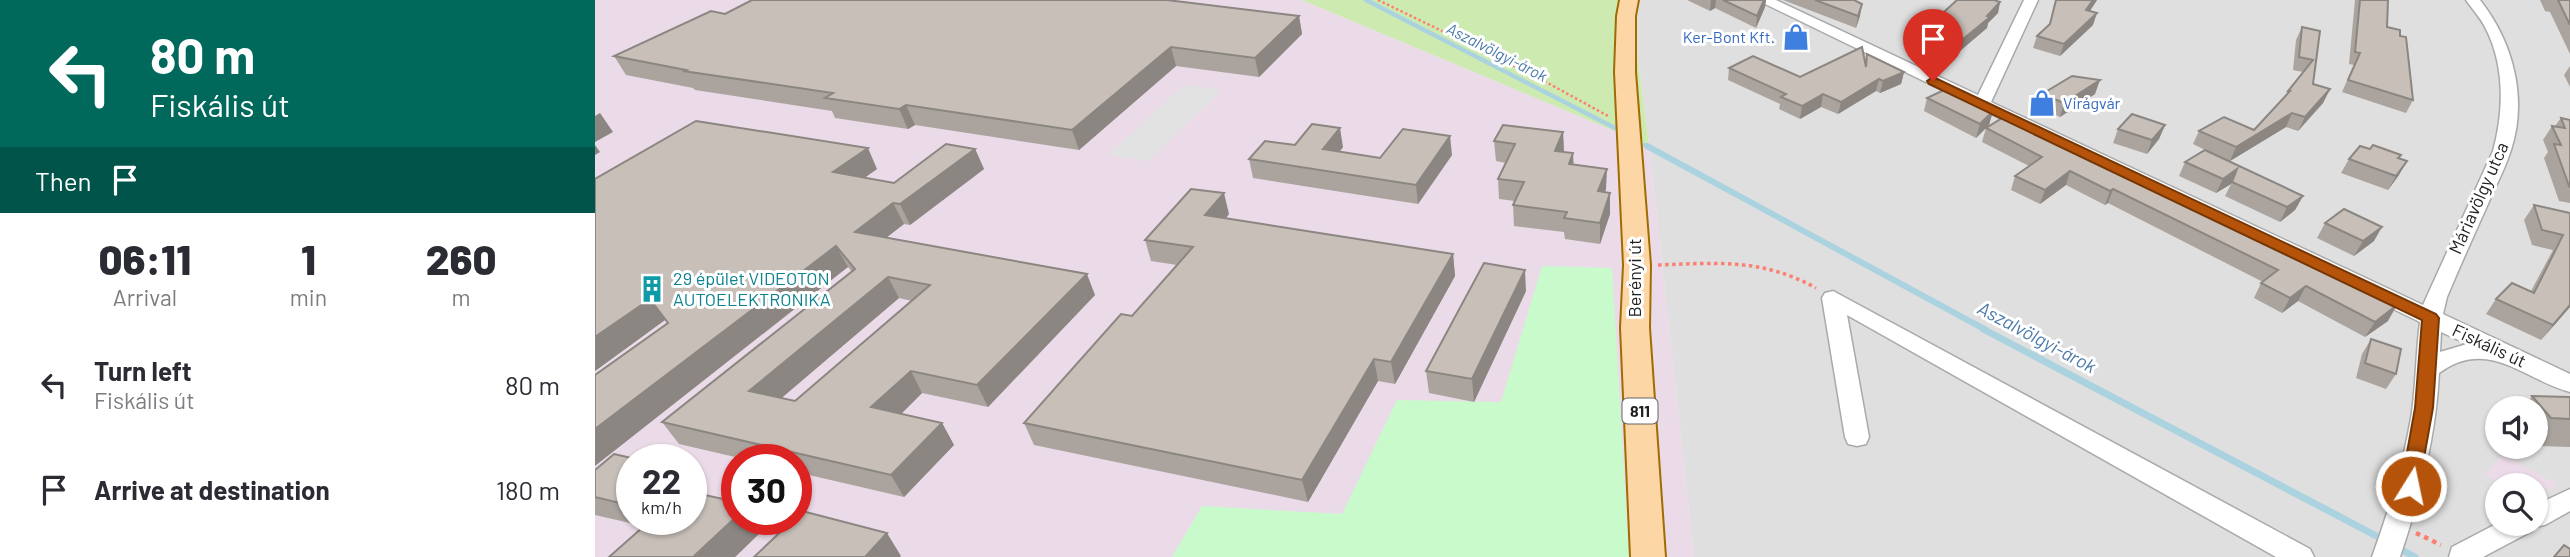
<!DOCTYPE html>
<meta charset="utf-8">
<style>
:root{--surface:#fff;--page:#f7f7f7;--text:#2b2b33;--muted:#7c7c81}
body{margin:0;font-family:Barlow,sans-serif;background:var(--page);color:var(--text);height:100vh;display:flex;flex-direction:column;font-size:26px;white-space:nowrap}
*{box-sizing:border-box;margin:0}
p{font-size:23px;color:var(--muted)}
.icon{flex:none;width:38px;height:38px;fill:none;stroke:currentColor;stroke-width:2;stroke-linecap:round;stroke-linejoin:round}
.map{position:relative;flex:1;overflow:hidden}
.side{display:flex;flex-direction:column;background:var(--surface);width:595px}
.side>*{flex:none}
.hud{background:#00695c;color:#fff;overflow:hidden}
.tools{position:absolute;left:1890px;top:396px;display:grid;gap:14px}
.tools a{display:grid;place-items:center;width:63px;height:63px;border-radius:50%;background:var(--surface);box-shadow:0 2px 5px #0004;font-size:35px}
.speed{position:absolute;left:21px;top:444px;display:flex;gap:14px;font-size:35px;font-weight:700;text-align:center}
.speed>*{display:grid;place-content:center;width:91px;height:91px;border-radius:50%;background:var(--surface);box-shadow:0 2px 5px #0004;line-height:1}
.speed small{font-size:18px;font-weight:400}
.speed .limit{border:10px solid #d22;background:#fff;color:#111}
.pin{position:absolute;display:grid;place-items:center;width:60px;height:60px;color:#fff;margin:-72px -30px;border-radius:50% 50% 50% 0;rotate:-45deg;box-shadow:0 0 7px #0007}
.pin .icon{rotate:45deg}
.me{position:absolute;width:77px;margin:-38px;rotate:10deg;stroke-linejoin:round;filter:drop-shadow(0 0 5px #0008)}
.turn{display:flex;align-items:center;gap:24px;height:147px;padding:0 35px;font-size:32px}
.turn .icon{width:91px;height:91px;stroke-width:2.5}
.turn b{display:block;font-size:49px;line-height:60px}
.then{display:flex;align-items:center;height:66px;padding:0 35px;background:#0003;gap:14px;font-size:26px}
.eta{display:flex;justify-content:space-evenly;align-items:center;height:119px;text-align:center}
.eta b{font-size:42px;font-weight:800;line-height:49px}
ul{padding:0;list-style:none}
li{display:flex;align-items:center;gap:21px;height:105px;padding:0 35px}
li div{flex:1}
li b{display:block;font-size:26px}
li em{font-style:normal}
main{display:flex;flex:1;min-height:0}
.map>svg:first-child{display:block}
</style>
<main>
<section class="side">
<div class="hud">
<div class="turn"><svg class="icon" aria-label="left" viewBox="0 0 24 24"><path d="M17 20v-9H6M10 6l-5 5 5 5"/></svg><div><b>80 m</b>Fiskális út</div></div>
<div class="then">Then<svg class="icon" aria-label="arrive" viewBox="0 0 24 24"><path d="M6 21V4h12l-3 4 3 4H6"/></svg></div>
</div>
<div class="eta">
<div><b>06:11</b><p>Arrival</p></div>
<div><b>1</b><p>min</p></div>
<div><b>260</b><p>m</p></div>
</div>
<ul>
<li><svg class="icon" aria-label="left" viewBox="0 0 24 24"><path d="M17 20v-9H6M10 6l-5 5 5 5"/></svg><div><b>Turn left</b><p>Fiskális út</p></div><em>80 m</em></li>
<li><svg class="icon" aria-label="arrive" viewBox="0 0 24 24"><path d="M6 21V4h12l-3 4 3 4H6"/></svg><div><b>Arrive at destination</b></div><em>180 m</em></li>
</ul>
</section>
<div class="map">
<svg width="1975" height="557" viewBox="0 0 1975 557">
<rect width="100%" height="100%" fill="#f2efe9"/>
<!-- residential -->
<path fill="#e0dfdf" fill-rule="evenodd" d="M1035,0H1975V557H1099L1054,145ZM1902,408H1941V446H1902ZM1902,485H1941V523H1902Z"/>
<!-- industrial -->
<g fill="#ebdbe8" fill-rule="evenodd">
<path d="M0,0H707L1054,145L1099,557H0ZM37,460H96V520H37ZM142,460H201V520H142Z"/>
<path d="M1907,455L1962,484L1956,491L1945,485L1941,490V485H1907L1890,475Z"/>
</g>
<!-- grass -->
<path fill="#cdebb0" d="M707,0H1035L1054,145H1053Z"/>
<!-- park -->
<path fill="#c8facc" d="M947,266L1017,268L1034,557H577L607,506L747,514L802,400L906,402Z"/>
<!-- parking -->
<path fill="#e2e2e2" d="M589,85L627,90L554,161L513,155Z"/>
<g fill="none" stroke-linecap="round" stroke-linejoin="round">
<!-- stream-far2 -->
<g stroke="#aad3df" stroke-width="4.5">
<path d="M771,0L1020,128"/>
<path d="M1050,145L1055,148"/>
</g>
<!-- stream-far1 -->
<path stroke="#aad3df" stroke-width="6" d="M1052,146L1391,330"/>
<!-- stream -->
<g stroke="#aad3df" stroke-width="7">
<path d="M1388,329L1789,540"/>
<path d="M1801,547L1820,557"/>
</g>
<defs>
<g id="minor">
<path d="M1162,0H1181L1383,95L1429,0H1443L1396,102L1828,305L1898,151C1909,111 1910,65 1890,27C1885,17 1877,9 1871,0H1885C1918,42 1933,98 1916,150C1910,169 1900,187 1893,204C1879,235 1865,266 1852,297L1848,314L1975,374V392C1928,379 1893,337 1844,373C1841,437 1825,497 1805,557H1777C1794,510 1809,462 1817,412C1821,382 1821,352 1825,322ZM1846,332L1872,344L1845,352Z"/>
<path d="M1238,291L1715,549L1719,557H1681L1252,315L1274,437L1271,444L1262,446L1253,444L1250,437L1227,298L1230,293Z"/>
<path d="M1975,489V511L1950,525L1939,527L1937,531L1888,557H1854L1857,547L1903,523H1941V505Z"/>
</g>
<path id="major" d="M1025,0H1043L1040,16V72L1055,265L1054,328L1070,557H1036L1026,328L1029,265L1020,72L1022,16Z"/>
</defs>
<!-- minor casing -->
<use href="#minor" stroke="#a9a9a9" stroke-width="3"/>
<!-- major casing -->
<use href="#major" stroke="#a06b00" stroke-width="4"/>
<!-- path-far2 -->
<path stroke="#fa8072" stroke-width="2.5" stroke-dasharray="2.5 2.5" stroke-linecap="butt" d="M783,0L940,76L1013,116"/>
<!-- path-far1 -->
<path stroke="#fa8072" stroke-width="3.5" stroke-dasharray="3.5 3.5" stroke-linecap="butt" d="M1063,265C1122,263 1167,258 1221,288"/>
<!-- path -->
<path stroke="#fa8072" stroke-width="4.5" stroke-dasharray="4.5 4.5" stroke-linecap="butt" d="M1821,533L1846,545"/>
<!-- minor -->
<use href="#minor" fill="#fff" fill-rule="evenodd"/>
<!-- major -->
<use href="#major" fill="#fcd6a4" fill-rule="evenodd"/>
</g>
<!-- wall -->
<g fill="#aba49e" fill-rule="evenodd">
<path d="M1092,0H1171L1170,7L1161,28L1120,8L1115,11Z"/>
<path d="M1188,0H1259L1265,16L1261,28Z"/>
<path d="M1461,0H1502L1495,11L1498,25L1465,56L1438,48L1442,36L1454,25Z"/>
<path d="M1760,0H1793L1792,27L1805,36L1818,100L1811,113L1747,92L1759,65L1754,64Z"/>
<path d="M1945,0H1975V54L1955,12L1950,11Z"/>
<path d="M1403,1L1405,2L1403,13L1393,23L1392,28L1359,56L1325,44L1327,32Z"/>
<path d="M130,14L704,16L707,34L664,77L581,66L484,150L320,125L313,129L240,118L237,111L100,90L98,88L31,75L19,56Z"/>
<path d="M1707,27L1725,31L1718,84L1735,89L1728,103L1703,131L1691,127L1635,161L1708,196L1700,210L1685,222L1630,196L1636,184L1621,193L1584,176L1590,162L1610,150L1598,144L1604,131L1659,130L1690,97L1693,91L1708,72L1698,70L1701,40Z"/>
<path d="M1272,54L1309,72L1306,84L1285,93L1281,91L1243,114L1226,107L1205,119L1184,109L1185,104L1133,80L1134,68L1205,77L1270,65Z"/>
<path d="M1975,66V87L1969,75Z"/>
<path d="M1447,94H1500L1465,117L1443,108Z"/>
<path d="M1332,98L1398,111L1394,125L1381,138L1329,111Z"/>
<path d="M1966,118L1975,120V203L1964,201L1949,158L1953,152L1948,140L1957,126H1960Z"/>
<path d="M1570,125L1564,139L1552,154L1518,143L1523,129Z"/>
<path d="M1391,128L1489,153L1488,156L1793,321L1770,337L1703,301L1687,313L1659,298L1666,283L1668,282L1513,203L1510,205L1471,185L1445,204L1416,190L1420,176L1434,166L1387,142Z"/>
<path d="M968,132L969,152L978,165L1011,189L1010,192L1015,193V214L1005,244L970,239L969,232L919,226L918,205L920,201L904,199L903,179L911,163L901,161L899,141Z"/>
<path d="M700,145L748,147L744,152L785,158L857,155L823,204L658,178L654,159Z"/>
<path d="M380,149L389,169L315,225L309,224L291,238L500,295L393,407L327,393L306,414L347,423L359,445L309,497L201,472V460H153L84,444L67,422L257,272L253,267L72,323L70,320L0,371V179L282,169L269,178L299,183ZM304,298L317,301L200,401L186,398Z"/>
<path d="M1775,149L1806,155L1803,158L1804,175L1793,190L1746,173L1754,159Z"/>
<path d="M1939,205L1975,213V307L1946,340L1891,314L1901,299L1936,291L1958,250L1937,245L1929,220Z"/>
<path d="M634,214L631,218L858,254L860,276L800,384L783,381L713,502L439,445L429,423L537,316L582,265L556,261L550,240Z"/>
<path d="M1730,223L1779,241L1759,256L1722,238Z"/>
<path d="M931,291L879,402L834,393L831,371Z"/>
<path d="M1776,339L1801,374L1791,389L1761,378L1767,354Z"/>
<path d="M1937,396L1975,397V447L1941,446V408H1928Z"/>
<path d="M37,460V520H96L171,527L140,557H14L48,526L0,515V470Z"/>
</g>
<!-- shaded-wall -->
<g fill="#8b8681">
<path d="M1116,0H1121L1120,8L1115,11Z"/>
<path d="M1169,0H1171L1170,7L1161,28L1162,16Z"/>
<path d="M1498,0H1502L1487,23L1491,10Z"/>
<path d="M1405,2L1403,13L1393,23L1392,28L1359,56L1362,44Z"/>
<path d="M1267,4L1265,16L1261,28L1263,16Z"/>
<path d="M1502,13L1498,25L1465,56L1469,44Z"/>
<path d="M704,16L707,34L664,77L660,58Z"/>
<path d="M576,47L581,66L484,150L477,130Z"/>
<path d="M1309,72L1306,84L1285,93L1288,81Z"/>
<path d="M1284,79L1281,91L1243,114L1246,102Z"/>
<path d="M1505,80L1500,94L1465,117L1469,103Z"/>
<path d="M1735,89L1728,103L1703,131L1710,117Z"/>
<path d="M1228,94L1226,107L1205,119L1207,106Z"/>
<path d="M311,105L320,125L313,129L304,109Z"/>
<path d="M1398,111L1394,125L1381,138L1385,124Z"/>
<path d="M5,113L18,132L0,142V116Z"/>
<path d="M1697,113L1691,127L1635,161L1641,147Z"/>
<path d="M1570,125L1564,139L1552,154L1557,140Z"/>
<path d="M745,128L748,147L732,169L728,149Z"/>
<path d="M968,132L969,152L960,151Z"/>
<path d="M855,136L857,155L823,204L821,185Z"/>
<path d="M0,145L5,152L0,155Z"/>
<path d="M273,148L282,169L248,193L238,172Z"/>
<path d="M380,149L389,169L315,225L305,204Z"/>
<path d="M978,153L979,173L974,164Z"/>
<path d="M1812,161L1804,175L1793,190L1801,176Z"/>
<path d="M1012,169L1011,189L1003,212V191Z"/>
<path d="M1642,169L1636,184L1621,193L1628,179Z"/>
<path d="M1475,171L1471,185L1445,204L1450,190Z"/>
<path d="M1518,189L1513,203L1510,205L1515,191Z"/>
<path d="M629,193L634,214L616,236L610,215Z"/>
<path d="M1015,193V214L1005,244V223Z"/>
<path d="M1708,196L1700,210L1685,222L1692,207Z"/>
<path d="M298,203L309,224L271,253L260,232Z"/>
<path d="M1787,227L1779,241L1759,256L1768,241Z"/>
<path d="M241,246L253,267L0,466V429Z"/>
<path d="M858,254L860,276L800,384L796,362Z"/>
<path d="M930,270L931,291L879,402L877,379Z"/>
<path d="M492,274L500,295L393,407L382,385Z"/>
<path d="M293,277L304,298L169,413L154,391Z"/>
<path d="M1711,286L1703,301L1687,313L1695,298Z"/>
<path d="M55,299L70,320L0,371V337Z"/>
<path d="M1802,305L1793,321L1770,337L1780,322Z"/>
<path d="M1975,305V307L1946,340L1958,325Z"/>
<path d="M779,359L783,381L713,502L707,480Z"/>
<path d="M316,371L327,393L290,430L276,407Z"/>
<path d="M347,423L359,445L309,497L296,475Z"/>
<path d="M142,516V520H165L171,527L140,557H98Z"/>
<path d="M292,533L306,556L305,557H270Z"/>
</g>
<!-- building -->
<g fill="#c7bfb8" stroke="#8b8681" stroke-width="2" fill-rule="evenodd">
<path d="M157,0H572L704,16L660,58L576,47L477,130L311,105L304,109L230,98L238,93L88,71L91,70L19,56L116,11L130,14Z"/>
<path d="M1128,0H1169L1162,16Z"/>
<path d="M1220,0H1259L1267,4L1263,16Z"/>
<path d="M1362,0H1399L1405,2L1392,16L1395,17L1362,44L1327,32Z"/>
<path d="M1461,0H1498L1491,10L1502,13L1469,44L1442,36L1455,24Z"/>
<path d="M1765,0H1793L1792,27L1805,30V36L1811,37L1818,100L1753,80L1765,53L1760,52Z"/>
<path d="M1963,0H1975V25Z"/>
<path d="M1707,27L1725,31L1718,84L1735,89L1710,117L1697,113L1641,147L1604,131L1629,117L1659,130L1695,91H1693L1718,60L1704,57Z"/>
<path d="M1267,47L1271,67L1272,54L1309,72L1288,81L1284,79L1246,102L1228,94L1207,106L1186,97L1191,94L1134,68L1158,56L1205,77Z"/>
<path d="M1477,76L1505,80L1469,103L1447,94Z"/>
<path d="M1353,88L1398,111L1385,124L1332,98Z"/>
<path d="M1537,114L1570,125L1557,140L1523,129Z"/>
<path d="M1409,117L1489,153L1487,155L1802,305L1780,322L1711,286L1695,298L1666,283L1683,270L1518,189L1515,191L1475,171L1450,190L1420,176L1447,157L1391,128Z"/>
<path d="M1966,118L1975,120V187L1974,186L1959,144L1966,145L1957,126L1970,128Z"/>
<path d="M101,121L273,148L238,172L299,183L351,144L380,149L305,204L298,203L260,232L492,274L382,385L316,371L276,407L347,423L296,475L67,422L260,269L241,246L0,429V375L73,323L55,299L0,337V179ZM293,277L335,285L200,401L154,391Z"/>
<path d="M717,124L745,128L728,149L785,158L808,129L855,136L821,185L654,159L670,141L700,145Z"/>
<path d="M908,125L968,132L960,151L978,153L974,164L1012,169L1003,191L1015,193L1005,223L969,218L972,212L918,205L929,182L903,179L920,144L899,141Z"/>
<path d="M1778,145L1806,155L1803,158L1812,161L1801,176L1754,159L1765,146L1775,149Z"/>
<path d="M1610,150L1708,196L1692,207L1637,182L1642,169L1628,179L1590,162Z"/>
<path d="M596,189L629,193L610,215L858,254L796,362L779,359L707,480L429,423L526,314L537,316L598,247L550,240Z"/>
<path d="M1939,205L1975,213V305L1958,325L1901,299L1917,283L1939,293L1968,235L1947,230Z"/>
<path d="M1749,209L1787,227L1768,241L1730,223Z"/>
<path d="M889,263L930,270L877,379L831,371Z"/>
<path d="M1776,339L1806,349L1801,374L1770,363Z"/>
<path d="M1937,396L1975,397V419L1956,418Z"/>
<path d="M19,454L45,460H37V506L0,497V470Z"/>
<path d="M96,492L142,502V516L98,557H14L56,520H96Z"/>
<path d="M207,511L292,533L270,557H159L198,520H201V516Z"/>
<path d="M1969,545L1975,549V557H1959Z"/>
</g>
<!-- route -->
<path fill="#b45309" stroke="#753606" stroke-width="2" d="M1338,77L1841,314L1844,318L1838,408L1823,491L1816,494L1809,491L1806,486L1820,408L1827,320L1334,84L1332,81Z"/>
<!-- icons -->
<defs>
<symbol id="shop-bare" viewBox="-9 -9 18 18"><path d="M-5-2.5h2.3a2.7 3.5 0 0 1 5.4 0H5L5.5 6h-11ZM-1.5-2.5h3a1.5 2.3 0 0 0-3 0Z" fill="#3f7fe0" stroke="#fff" stroke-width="2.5" paint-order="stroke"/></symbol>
<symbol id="building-bare" viewBox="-9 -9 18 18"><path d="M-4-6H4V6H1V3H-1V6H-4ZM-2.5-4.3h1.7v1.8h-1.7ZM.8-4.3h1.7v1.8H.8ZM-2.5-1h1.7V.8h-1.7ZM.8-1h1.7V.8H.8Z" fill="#0f9aa8" stroke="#fff" stroke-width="2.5" paint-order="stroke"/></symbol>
</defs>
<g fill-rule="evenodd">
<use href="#shop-bare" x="1182" y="18" width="38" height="38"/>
<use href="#shop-bare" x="1428" y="84" width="38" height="38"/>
<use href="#building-bare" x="38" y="270" width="38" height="38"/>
</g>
<g text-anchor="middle" stroke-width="6" stroke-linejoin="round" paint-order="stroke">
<!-- far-shop labels -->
<g font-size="16" fill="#366cbe" stroke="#fff" text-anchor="end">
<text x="1180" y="43">Ker-Bont Kft.</text>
<text x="1468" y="109" text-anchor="start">Virágvár</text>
</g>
<!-- far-water labels -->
<g font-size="16" font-style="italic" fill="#4a7aab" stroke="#fff">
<text transform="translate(902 52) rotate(27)" y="6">Aszalvölgyi-árok</text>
</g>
<!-- shield labels -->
<rect fill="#fff" stroke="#646464" stroke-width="2" x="1027.5" y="398.5" width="35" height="25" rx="5"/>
<g font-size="16" font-weight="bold" fill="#222">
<text x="1045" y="417">811</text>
</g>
<!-- street labels -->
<g font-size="18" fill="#222" stroke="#fff">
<text transform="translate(1884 198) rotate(-66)" y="6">Máriavölgy utca</text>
<text transform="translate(1040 278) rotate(-90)" y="6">Berényi út</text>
<text transform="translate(1894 346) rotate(25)" y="6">Fiskális út</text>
</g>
<!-- culture labels -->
<g font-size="18" fill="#0d838f" stroke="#fff" text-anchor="start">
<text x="78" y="285">29 épület VIDEOTON<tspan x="78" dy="21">AUTOELEKTRONIKA</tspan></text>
</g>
<!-- water labels -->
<g font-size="19" font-style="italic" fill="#4a7aab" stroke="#fff">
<text transform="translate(1442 337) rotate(28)" y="7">Aszalvölgyi-árok</text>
</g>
</g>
</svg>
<div class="tools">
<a><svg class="icon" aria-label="sound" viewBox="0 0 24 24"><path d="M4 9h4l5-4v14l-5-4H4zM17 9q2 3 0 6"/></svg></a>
<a><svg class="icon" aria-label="search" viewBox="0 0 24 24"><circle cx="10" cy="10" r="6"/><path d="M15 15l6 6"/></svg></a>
</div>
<div class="speed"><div>22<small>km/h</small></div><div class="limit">30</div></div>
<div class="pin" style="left:1338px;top:81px;background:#d93025"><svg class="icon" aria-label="arrive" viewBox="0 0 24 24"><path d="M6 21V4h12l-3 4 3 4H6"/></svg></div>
<svg class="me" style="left:1816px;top:486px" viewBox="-20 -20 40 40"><circle r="17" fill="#b45309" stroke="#fff" stroke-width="3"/><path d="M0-11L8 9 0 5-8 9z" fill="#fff"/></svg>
</div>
</main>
